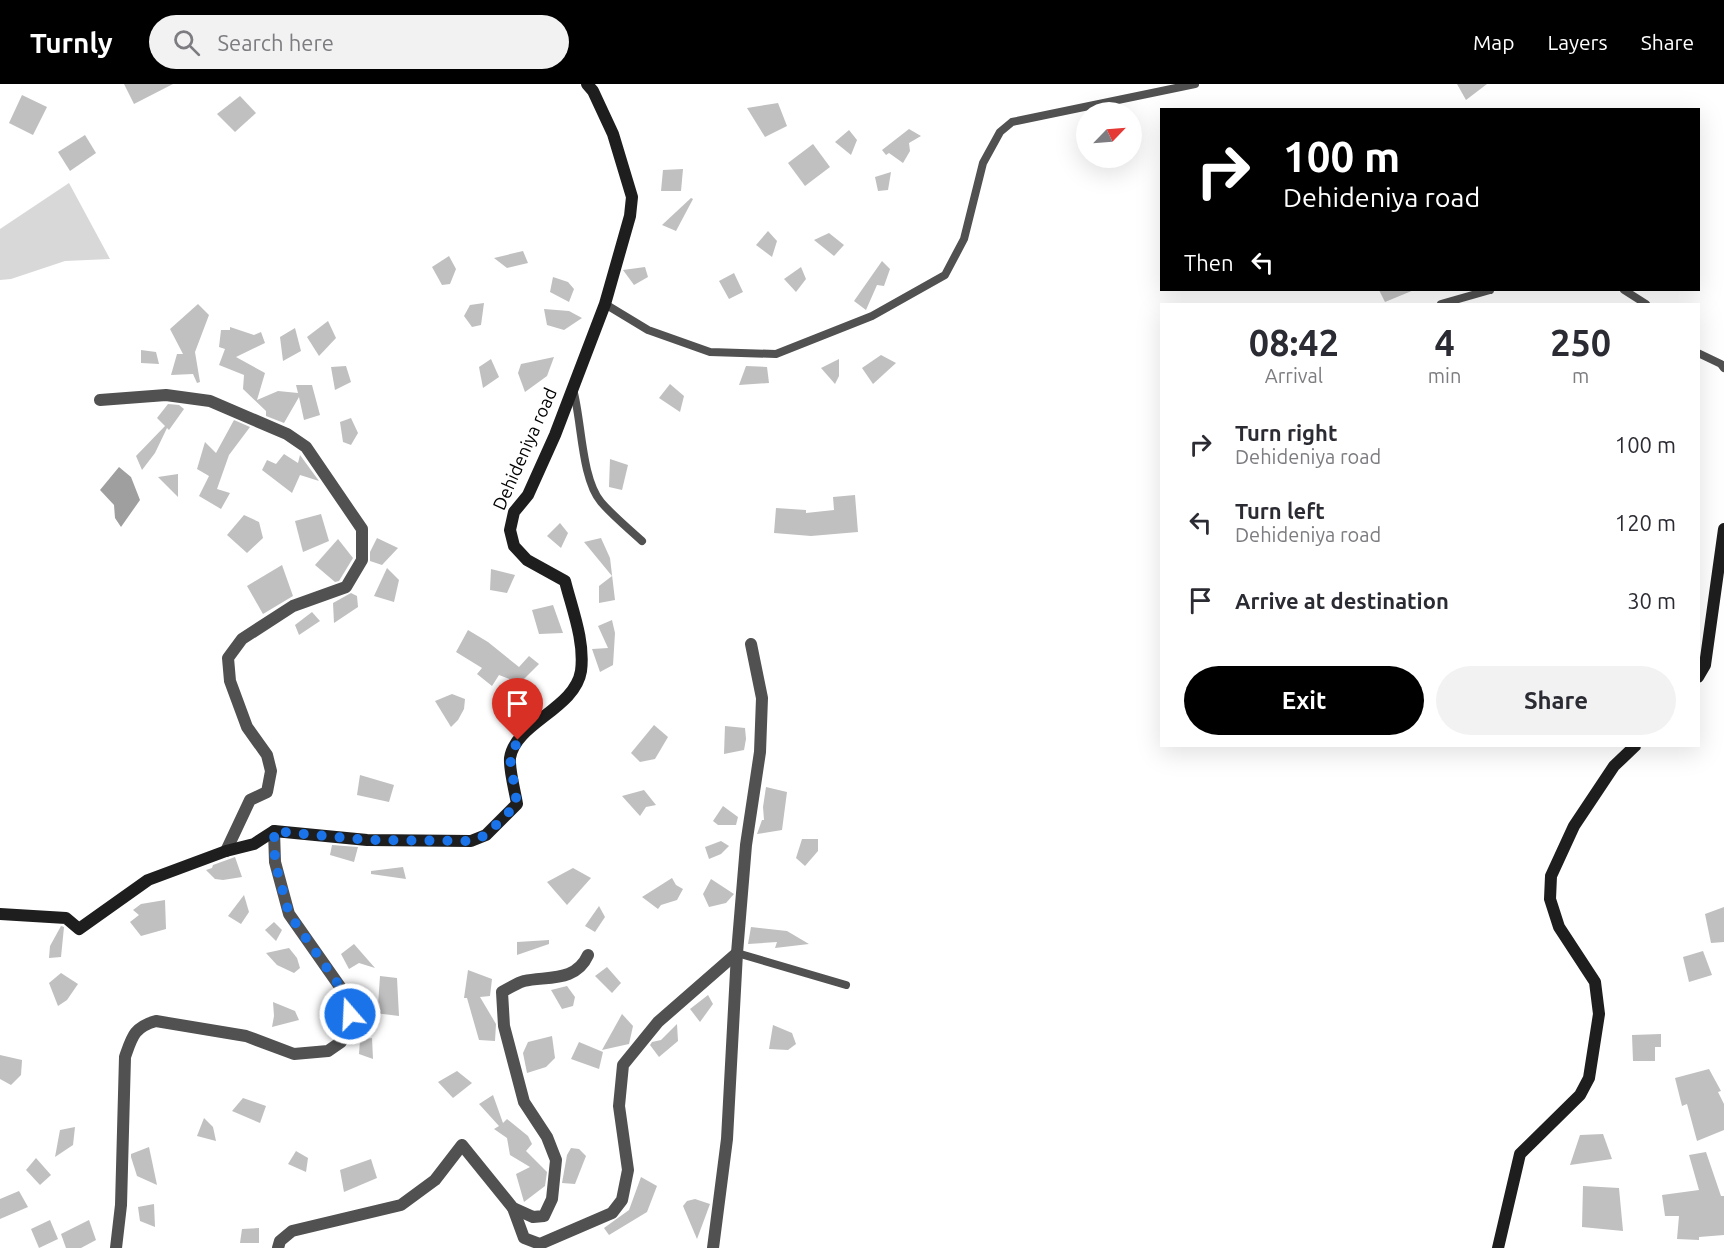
<!DOCTYPE html>
<style>
:root{--surface:#fff;--page:#f2f2f3;--text:#2b2b33;--muted:#7c7c81;--accent:#000}
body{margin:0;font-family:Ubuntu,sans-serif;background:var(--page);color:var(--text);height:100vh;display:flex;flex-direction:column;font-size:22px;white-space:nowrap}
*{box-sizing:border-box;margin:0}
p{font-size:20px;color:var(--muted)}
.icon{flex:none;width:33px;height:33px;fill:none;stroke:currentColor;stroke-width:2;stroke-linecap:round;stroke-linejoin:round}
.map{position:relative;flex:1;overflow:hidden}
.details{position:absolute;left:1160px;top:219px;width:540px;height:444px;display:flex;flex-direction:column;background:var(--surface);border-radius:0px;box-shadow:0 6px 24px #0002}
.details>*{flex:none}
.top-card{position:absolute;left:1160px;top:24px;width:540px;height:183px;border-radius:0px;box-shadow:0 6px 24px #0002;background:#000;color:#fff;overflow:hidden}
.needle{width:39px;rotate:65deg}
.tools{position:absolute;left:1076px;top:18px;display:grid;gap:12px}
.tools a{display:grid;place-items:center;width:66px;height:66px;border-radius:50%;background:var(--surface);box-shadow:0 6px 24px #0002;font-size:30px}
.pin{position:absolute;display:grid;place-items:center;width:51px;height:51px;color:#fff;margin:-62px -26px;border-radius:50% 50% 50% 0;rotate:-45deg;box-shadow:0 0 6px #0007}
.pin .icon{rotate:45deg}
.me{position:absolute;width:66px;margin:-33px;rotate:341deg;stroke-linejoin:round;filter:drop-shadow(0 0 4px #0008)}
.turn{display:flex;align-items:center;gap:21px;height:126px;padding:0 24px;font-size:27px}
.turn .icon{width:78px;height:78px;stroke-width:2.5}
.turn b{display:block;font-size:42px;line-height:51px}
.then{display:flex;align-items:center;height:57px;padding:0 24px;background:#0003;gap:12px;font-size:22px}
.eta{display:flex;justify-content:space-evenly;align-items:center;height:102px;text-align:center}
.eta b{font-size:36px;font-weight:700;line-height:42px}
.button{display:flex;gap:12px;margin-top:auto;padding:12px 24px}
.button a{flex:1;height:69px;border-radius:36px;background:var(--accent);color:#fff;font-size:24px;font-weight:700;line-height:69px;text-align:center}
.button a+a{background:var(--page);color:var(--text)}
ul{padding:0;list-style:none}
li{display:flex;align-items:center;gap:18px;height:78px;padding:0 24px}
li div{flex:1}
li b{display:block;font-size:22px}
li em{font-style:normal}
header{display:flex;align-items:center;gap:36px;box-sizing:border-box;height:84px;padding:0 30px;background:var(--accent);color:#fff}
header strong{font-size:28px}
nav{display:flex;gap:33px;margin-inline-start:auto;font-size:21px}
.search{width:420px;height:54px;background:var(--page);display:flex;align-items:center;gap:15px;box-sizing:border-box;padding:0 21px;border-radius:33px;color:var(--muted);font-size:22px}
.map>svg:first-child{display:block}
</style>
<header>
<strong>Turnly</strong>
<div class="search"><svg class="icon" aria-label="search" viewBox="0 0 24 24"><circle cx="10" cy="10" r="6"/><path d="M15 15l6 6"/></svg>Search here</div>
<nav><a>Map</a><a>Layers</a><a>Share</a></nav>
</header>
<div class="map">
<svg width="1724" height="1164" viewBox="0 0 1724 1164">
<rect width="100%" height="100%" fill="#fff"/>
<!-- green -->
<path fill="#d8d8d8" d="M69,99L110,175L65,177L11,195L0,196V145Z"/>
<!-- water -->
<path fill="#9f9f9f" d="M119,383L131,393L140,416L121,443L115,434L114,421L100,406Z"/>
<!-- building -->
<g fill="#c0c0c0">
<path d="M124,0H173L134,20Z"/>
<path d="M1457,0H1487L1466,16Z"/>
<path d="M22,11L47,23L33,51L9,39Z"/>
<path d="M240,12L256,29L235,48L217,30Z"/>
<path d="M778,19L787,42L765,53L747,24Z"/>
<path d="M909,45L921,52L909,59L910,67L903,79L889,69L886,71L882,66Z"/>
<path d="M849,46L857,56L851,71L835,58Z"/>
<path d="M85,51L96,69L70,87L58,68Z"/>
<path d="M813,60L830,83L805,102L788,79Z"/>
<path d="M683,85L681,107H661L663,86Z"/>
<path d="M891,88L888,106L878,107L875,93Z"/>
<path d="M691,114L693,115L676,147L662,141Z"/>
<path d="M768,147L777,157L772,173L756,161Z"/>
<path d="M829,149L844,161L834,172L814,156Z"/>
<path d="M523,167L528,179L507,184L494,174Z"/>
<path d="M449,172L456,185L450,200L442,201L432,183Z"/>
<path d="M882,177L890,185L884,202L877,201L866,226L854,217Z"/>
<path d="M645,183L648,193L634,201L623,186Z"/>
<path d="M801,183L806,195L796,208L784,195Z"/>
<path d="M734,189L743,208L729,215L719,197Z"/>
<path d="M553,193L568,198L574,205L569,218L550,208Z"/>
<path d="M1379,206H1414L1385,218Z"/>
<path d="M484,219L481,241L472,243L464,232L470,221Z"/>
<path d="M198,220L209,231L195,268L200,298L197,299L193,290L171,291L177,270H183L170,245Z"/>
<path d="M544,225L569,227L582,234L564,246L547,241Z"/>
<path d="M328,237L336,254L319,272L307,253Z"/>
<path d="M230,243L254,251L261,248L265,259L236,273L265,289L257,316L278,307L298,309L296,301H312L320,331L304,336L299,313L284,339L266,332V327L243,305L244,291L219,281L225,265L219,263L221,246H230Z"/>
<path d="M295,244L301,267L283,277L280,253Z"/>
<path d="M141,266L156,268L159,280L141,279Z"/>
<path d="M881,271L896,279L873,300L862,284Z"/>
<path d="M554,273L547,292L525,308L518,289L521,280Z"/>
<path d="M491,275L499,293L483,304L479,283Z"/>
<path d="M839,275V292L835,300L821,284Z"/>
<path d="M346,282L351,298L335,306L331,283Z"/>
<path d="M746,282L767,283L769,299L739,301Z"/>
<path d="M670,300L684,312L680,328L659,314Z"/>
<path d="M168,320L179,321L184,325L169,346L167,344L155,369L142,386L136,372L165,342L157,334Z"/>
<path d="M351,334L358,349L351,361L343,358L340,338Z"/>
<path d="M234,336L250,343L229,371L217,405L230,409L221,425L199,412L209,392L197,385L205,358L216,369Z"/>
<path d="M284,370L298,379L300,371L319,397L300,391L292,409L262,386L267,376L276,380Z"/>
<path d="M610,375L628,381L622,406L609,403Z"/>
<path d="M178,390V413L158,393Z"/>
<path d="M855,411L858,448L811,452L774,449L776,424L806,426V429L834,426L833,413Z"/>
<path d="M321,430L329,457L303,468L295,437Z"/>
<path d="M244,431L259,438L263,454L247,469L227,451Z"/>
<path d="M560,439L568,449L561,464L547,452Z"/>
<path d="M377,454L398,464L382,481L370,477V468Z"/>
<path d="M601,454L610,474L615,516L599,519V502L612,492L584,458Z"/>
<path d="M338,455L353,474L339,497L335,498L315,481Z"/>
<path d="M282,481L293,512L263,530L247,502Z"/>
<path d="M387,484L399,496L394,518L374,512Z"/>
<path d="M491,485L515,491L507,509L490,506Z"/>
<path d="M351,509L357,512L358,523L334,539L333,519Z"/>
<path d="M553,521L563,549L539,550L532,526Z"/>
<path d="M312,528L320,537L299,551L295,541Z"/>
<path d="M612,536L615,549L613,581L600,588L592,565L608,564L598,542Z"/>
<path d="M468,546L488,558L519,583L529,572L539,580L520,599L499,591L492,602L477,590L482,584L456,568Z"/>
<path d="M452,610L465,615L464,625L458,636L451,643L435,617Z"/>
<path d="M654,641L668,653L655,675L640,678L631,669Z"/>
<path d="M725,642L745,644L746,655L744,666L724,670Z"/>
<path d="M360,691L394,701L389,718L357,711Z"/>
<path d="M766,703L787,708L782,746L757,750L762,736H764L763,723Z"/>
<path d="M644,706L656,721L646,723L640,732L622,712Z"/>
<path d="M723,722L738,733L736,741H718L713,737Z"/>
<path d="M802,755H818V767L805,782L796,774Z"/>
<path d="M721,757L729,762L721,770L709,775L705,763Z"/>
<path d="M332,761L358,763L354,778L330,771Z"/>
<path d="M235,773L242,793L223,796L215,795L206,786L212,784L213,781Z"/>
<path d="M403,783L406,795L371,790V787Z"/>
<path d="M573,784L591,794L567,821L547,798Z"/>
<path d="M672,794L676,801L683,805L677,816L661,821L658,825L642,813Z"/>
<path d="M711,795L734,810L726,819L709,823L703,810Z"/>
<path d="M244,811L249,828L241,840L228,832Z"/>
<path d="M165,816L166,845L141,852L130,838L139,831L133,826L141,820Z"/>
<path d="M599,822L605,833L595,848L585,842Z"/>
<path d="M1724,823V858L1711,859L1705,830Z"/>
<path d="M274,838L282,846L276,857L265,846Z"/>
<path d="M61,842L64,843L61,873L49,874L50,862Z"/>
<path d="M751,843L787,847L809,860L775,864L777,858L748,860Z"/>
<path d="M549,856V860L517,871V858Z"/>
<path d="M354,860L375,884L359,879L349,885L341,870Z"/>
<path d="M289,864L297,874L300,884L294,889L277,881L266,869Z"/>
<path d="M1703,867L1712,891L1689,898L1683,873Z"/>
<path d="M607,883L621,899L612,909L595,892Z"/>
<path d="M468,886L492,895L490,912L480,913L496,940L495,957L479,956L467,914H464Z"/>
<path d="M61,889L78,900L67,916L58,922L49,899Z"/>
<path d="M380,892L397,894L399,932L375,929L378,921Z"/>
<path d="M567,902L575,913L573,922L562,925L551,906Z"/>
<path d="M708,911L713,920L700,938L690,925Z"/>
<path d="M273,918L295,927L299,936L272,943L274,932Z"/>
<path d="M622,930L633,942L629,960L602,966Z"/>
<path d="M677,940L678,957L659,973L650,961L652,958L661,956Z"/>
<path d="M773,941L792,949L796,960L788,966L769,965Z"/>
<path d="M1661,950V963H1655V977H1633L1632,951Z"/>
<path d="M552,952L555,974L546,983L527,989L523,969L528,958Z"/>
<path d="M372,954L373,975L359,970L360,956Z"/>
<path d="M579,958L603,968L599,985L571,975Z"/>
<path d="M0,971L22,976L21,991L11,1001L0,995Z"/>
<path d="M1709,985L1721,1007L1718,1008L1724,1020V1046L1697,1057L1687,1020L1682,1022L1675,994Z"/>
<path d="M457,987L472,999L453,1014L438,998Z"/>
<path d="M493,1011L503,1039L507,1035L528,1052L532,1060L526,1067L547,1088L545,1102L524,1118L516,1090L530,1083L510,1071L507,1054L494,1045L499,1042L479,1020Z"/>
<path d="M243,1014L266,1022L260,1039L232,1027Z"/>
<path d="M204,1034L213,1043L216,1057L197,1052Z"/>
<path d="M75,1043L73,1061L55,1073L60,1046Z"/>
<path d="M1603,1050L1612,1075L1570,1081L1580,1051Z"/>
<path d="M149,1063L157,1101L137,1092L131,1073V1070Z"/>
<path d="M571,1064L579,1065L586,1072L575,1100L562,1099L567,1071Z"/>
<path d="M296,1067L308,1074L306,1088L288,1080Z"/>
<path d="M1706,1068L1721,1112H1724V1151L1699,1153V1156L1677,1155L1679,1132H1665L1662,1111L1699,1106L1689,1071Z"/>
<path d="M36,1074L51,1091L40,1101L26,1086Z"/>
<path d="M371,1075L377,1094L344,1108L340,1086Z"/>
<path d="M641,1093L657,1102L647,1128L609,1151L604,1144L629,1126Z"/>
<path d="M1583,1102L1619,1104L1623,1147L1582,1143Z"/>
<path d="M19,1107L28,1123L0,1135V1115Z"/>
<path d="M695,1115L710,1120L697,1155L683,1122L687,1117Z"/>
<path d="M154,1120L155,1143L140,1137L138,1123Z"/>
<path d="M50,1136L58,1155L39,1164L31,1145Z"/>
<path d="M89,1136L96,1156L81,1164H66L61,1150Z"/>
<path d="M259,1144V1159H240L242,1145Z"/>
</g>
<g fill="none" stroke-linecap="round" stroke-linejoin="round">
<!-- lane -->
<g stroke="#515151" stroke-width="8">
<path d="M1624,206L1646,220"/>
<path d="M605,220L648,246L710,268L776,270L872,232L945,191L964,155L983,79L1000,48L1012,38L1195,0"/>
<path d="M1441,220L1490,206"/>
<path d="M1698,269L1721,280L1724,284"/>
<path d="M573,305C582,337 581,394 601,418C613,432 628,444 642,457"/>
<path d="M737,869L846,901"/>
</g>
<!-- street -->
<g stroke="#515151" stroke-width="12">
<path d="M100,316L166,311L210,317L287,350L306,363L362,445V476L346,503L293,522L242,555L228,574L230,597L247,643L267,671L271,687L267,708L250,716L226,767"/>
<path d="M513,1124L524,1154L540,1160L612,1129L622,1116L628,1086L619,1022L623,981L658,938L737,869"/>
<path d="M116,1164L121,1121L125,973C132,953 134,943 156,937L246,952L294,970L328,967L341,958L349,943L350,917L289,830L275,778L274,747"/>
<path d="M278,1164L280,1157L292,1147L401,1121L435,1096L462,1061L513,1124L533,1133L544,1132L552,1115L556,1076L547,1053L524,1018L504,942L502,908C509,904 517,899 524,897C548,892 576,898 588,871"/>
<path d="M713,1164L727,1055L737,869L746,761L760,668L762,614L751,560"/>
</g>
<!-- secondary -->
<g stroke="#1e1e1e" stroke-width="12">
<path d="M1698,593L1705,581L1724,445"/>
<path d="M0,830L66,834L79,845L148,796L226,767L254,760L274,747L367,756L471,757L486,751L517,720C515,707 509,686 510,674C515,639 575,625 581,587C585,557 572,525 565,497L527,476L514,462L510,446L514,428L528,411L555,351L605,220L630,132L632,113L613,50L593,7L587,0"/>
<path d="M1498,1164L1520,1070L1580,1011L1589,994L1599,930L1595,898L1559,843L1550,815L1551,792L1574,742L1614,682L1635,662"/>
</g>
</g>
<g fill="none" stroke-linecap="round" stroke-linejoin="round">
<!-- route -->
<path stroke="#1a73e8" stroke-width="10" stroke-dasharray="0 18" d="M350,930V917L289,830L275,778L274,747L367,756L471,757L486,751L517,720L510,674L518,656"/>
</g>
<g text-anchor="middle" stroke-width="4.5" stroke-linejoin="round" paint-order="stroke">
<!-- street labels -->
<g font-size="18" fill="#000" stroke="#fff">
<text transform="translate(525 365) rotate(-66)" y="6">Dehideniya road</text>
</g>
</g>
</svg>
<div class="tools">
<a><svg class="needle" viewBox="-14 -14 28 28"><path d="M0-13l5 13h-10z" fill="#e53935"/><path d="M0 13l5-13h-10z" fill="#7c7c81"/></svg></a>
</div>
<div class="pin" style="left:518px;top:656px;background:#d93025"><svg class="icon" aria-label="arrive" viewBox="0 0 24 24"><path d="M6 21V4h12l-3 4 3 4H6"/></svg></div>
<svg class="me" style="left:350px;top:930px" viewBox="-20 -20 40 40"><circle r="17" fill="#1a73e8" stroke="#fff" stroke-width="3"/><path d="M0-11L8 9 0 5-8 9z" fill="#fff"/></svg>
<div class="top-card">
<div class="turn"><svg class="icon" aria-label="right" viewBox="0 0 24 24"><path d="M7 20v-9h11M14 6l5 5-5 5"/></svg><div><b>100 m</b>Dehideniya road</div></div>
<div class="then">Then<svg class="icon" aria-label="left" viewBox="0 0 24 24"><path d="M17 20v-9H6M10 6l-5 5 5 5"/></svg></div>
</div>
<section class="details">
<div class="eta">
<div><b>08:42</b><p>Arrival</p></div>
<div><b>4</b><p>min</p></div>
<div><b>250</b><p>m</p></div>
</div>
<ul>
<li><svg class="icon" aria-label="right" viewBox="0 0 24 24"><path d="M7 20v-9h11M14 6l5 5-5 5"/></svg><div><b>Turn right</b><p>Dehideniya road</p></div><em>100 m</em></li>
<li><svg class="icon" aria-label="left" viewBox="0 0 24 24"><path d="M17 20v-9H6M10 6l-5 5 5 5"/></svg><div><b>Turn left</b><p>Dehideniya road</p></div><em>120 m</em></li>
<li><svg class="icon" aria-label="arrive" viewBox="0 0 24 24"><path d="M6 21V4h12l-3 4 3 4H6"/></svg><div><b>Arrive at destination</b></div><em>30 m</em></li>
</ul>
<div class="button"><a>Exit</a><a>Share</a></div>
</section>
</div>
